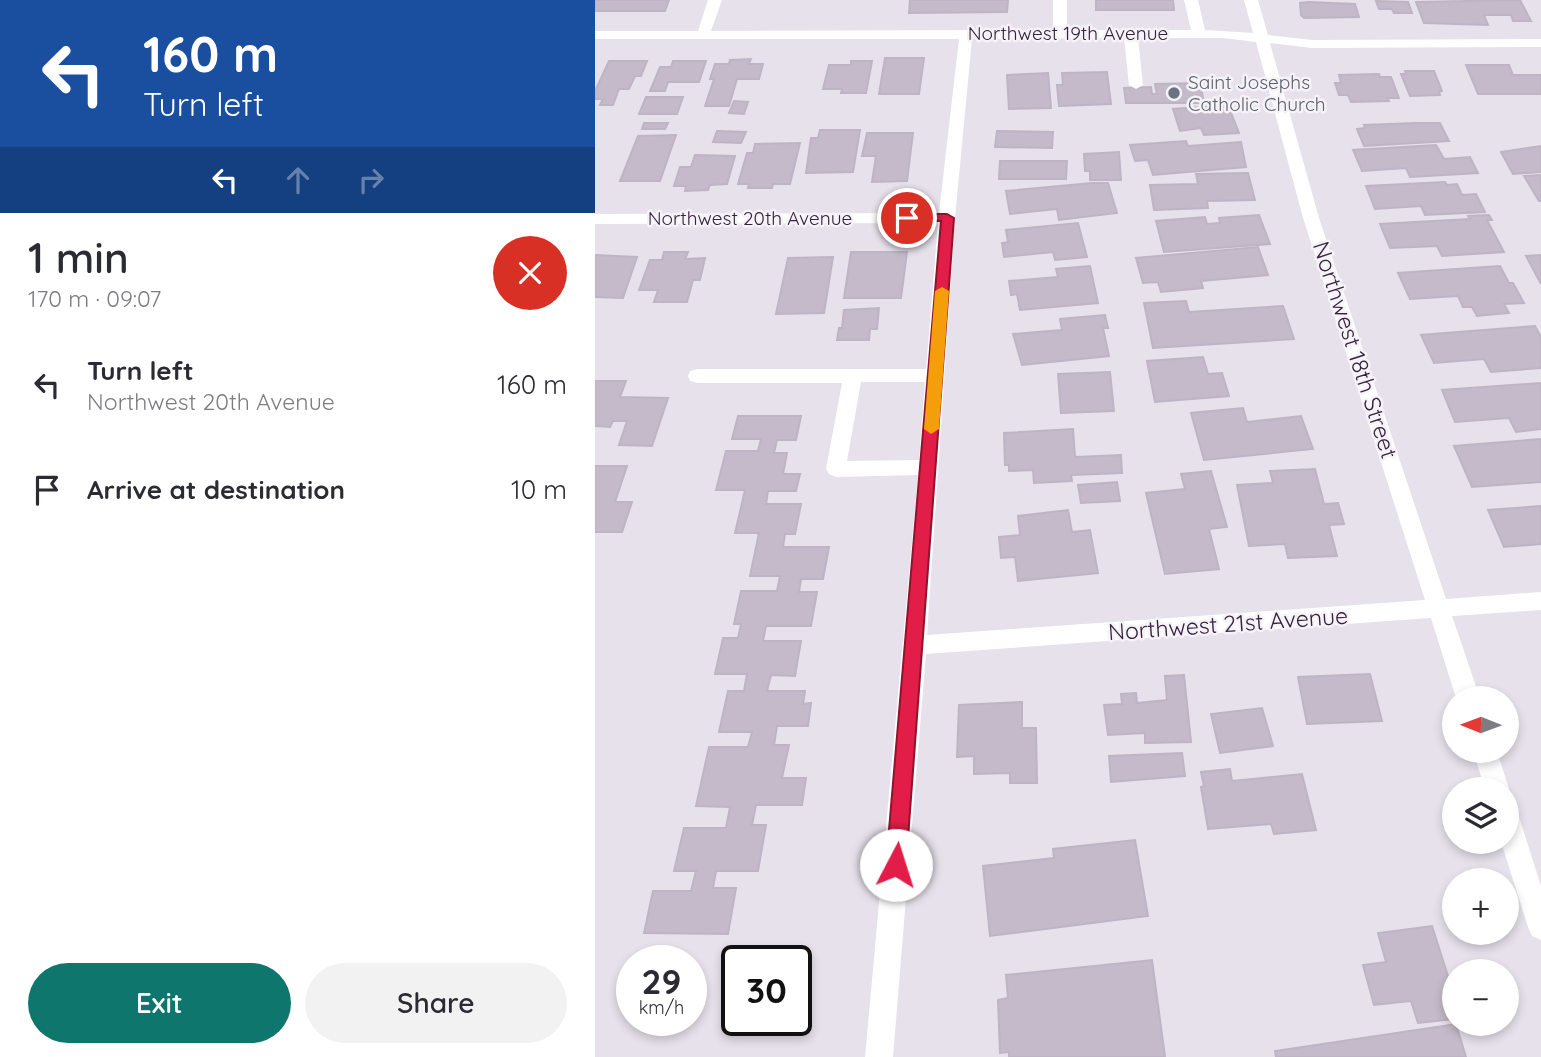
<!DOCTYPE html>
<meta charset="utf-8">
<style>
:root{--surface:#fff;--page:#f2f2f3;--text:#2b2b33;--muted:#7c7c81;--accent:#0f766e}
body{margin:0;font-family:Quicksand,sans-serif;background:var(--page);color:var(--text);height:100vh;display:flex;flex-direction:column;font-size:26px;white-space:nowrap}
*{box-sizing:border-box;margin:0}
p{font-size:23px;color:var(--muted)}
.icon{flex:none;width:38px;height:38px;fill:none;stroke:currentColor;stroke-width:2;stroke-linecap:round;stroke-linejoin:round}
.map{position:relative;flex:1;overflow:hidden}
.sheet{display:flex;flex-direction:column;background:var(--surface);width:595px}
.sheet>*{flex:none}
.top-card{background:#1a4fa0;color:#fff;overflow:hidden}
.needle{width:46px;rotate:271deg}
.fabs{position:absolute;left:847px;top:686px;display:grid;gap:14px}
.fabs a{display:grid;place-items:center;width:77px;height:77px;border-radius:50%;background:var(--surface);box-shadow:0 4px 10px #0003;font-size:35px}
.speed{position:absolute;left:21px;top:945px;display:flex;gap:14px;font-size:35px;font-weight:700;text-align:center}
.speed>*{display:grid;place-content:center;width:91px;height:91px;border-radius:50%;background:var(--surface);box-shadow:0 4px 10px #0003;line-height:1}
.speed small{font-size:18px;font-weight:400}
.speed .limit{border:4px solid #111;border-radius:10px;background:#fff;color:#111}
.pin{position:absolute;display:grid;place-items:center;width:60px;height:60px;color:#fff;margin:-30px;border:4px solid #fff;border-radius:50%;box-shadow:0 2px 7px #0007}
.me{position:absolute;width:77px;margin:-38px;rotate:5deg;stroke-linejoin:round;filter:drop-shadow(0 0 5px #0008)}
.turn{display:flex;align-items:center;gap:24px;height:147px;padding:0 28px;font-size:32px}
.turn .icon{width:91px;height:91px;stroke-width:2.5}
.turn b{display:block;font-size:49px;line-height:60px}
.lanes{display:flex;align-items:center;height:66px;padding:0 28px;background:#0003;justify-content:center;gap:35px;direction:ltr}
.lanes .off{opacity:.35}
.round{display:grid;place-items:center;flex:none;width:74px;height:74px;border-radius:37px;background:var(--page)}
.summary{display:flex;align-items:center;justify-content:space-between;height:119px;padding:0 28px}
h1{font-size:42px;font-weight:600;line-height:52px}
.button{display:flex;gap:14px;margin-top:auto;padding:14px 28px}
.button a{flex:1;height:80px;border-radius:42px;background:var(--accent);color:#fff;font-size:28px;font-weight:600;line-height:80px;text-align:center}
.button a+a{background:var(--page);color:var(--text)}
ul{padding:0;list-style:none}
li{display:flex;align-items:center;gap:21px;height:105px;padding:0 28px}
li div{flex:1}
li b{display:block;font-size:26px}
li em{font-style:normal}
main{display:flex;flex:1;min-height:0}
.map>svg:first-child{display:block}
</style>
<main>
<section class="sheet">
<div class="top-card">
<div class="turn"><svg class="icon" aria-label="left" viewBox="0 0 24 24"><path d="M17 20v-9H6M10 6l-5 5 5 5"/></svg><div><b>160 m</b>Turn left</div></div>
<div class="lanes"><svg class="icon" aria-label="left" viewBox="0 0 24 24"><path d="M17 20v-9H6M10 6l-5 5 5 5"/></svg><svg class="icon off" aria-label="ahead" viewBox="0 0 24 24"><path d="M12 20V5M6 11l6-6 6 6"/></svg><svg class="icon off" aria-label="right" viewBox="0 0 24 24"><path d="M7 20v-9h11M14 6l5 5-5 5"/></svg></div>
</div>
<div class="summary"><div><h1>1 min</h1><p>170 m · 09:07</p></div><a class="round" style="background:#d93025;color:#fff"><svg class="icon" aria-label="close" viewBox="0 0 24 24"><path d="M6 6l12 12M18 6L6 18"/></svg></a></div>
<ul>
<li><svg class="icon" aria-label="left" viewBox="0 0 24 24"><path d="M17 20v-9H6M10 6l-5 5 5 5"/></svg><div><b>Turn left</b><p>Northwest 20th Avenue</p></div><em>160 m</em></li>
<li><svg class="icon" aria-label="arrive" viewBox="0 0 24 24"><path d="M6 21V4h12l-3 4 3 4H6"/></svg><div><b>Arrive at destination</b></div><em>10 m</em></li>
</ul>
<div class="button"><a>Exit</a><a>Share</a></div>
</section>
<div class="map">
<svg width="946" height="1057" viewBox="0 0 946 1057">
<rect width="100%" height="100%" fill="#e7e1eb"/>
<!-- building -->
<g fill="#c4bac9" stroke="#bfb4c5" stroke-width="2">
<path d="M0,0H74L70,11H0Z"/>
<path d="M315,0H413L412,12L314,13Z"/>
<path d="M501,0H578L579,10H501Z"/>
<path d="M925,0L936,21H918L916,15H889L893,25L829,23L821,2Z"/>
<path d="M781,1L813,2L817,13H799L797,9H784Z"/>
<path d="M714,2L760,4L764,17L709,18L706,15L705,3Z"/>
<path d="M290,58H329L324,94H284Z"/>
<path d="M156,59L154,64H168L164,79H142L134,106H110L119,79H115L120,64H134L135,60Z"/>
<path d="M14,61H52L46,76H40L34,89H24L18,105H5L8,99H0V91Z"/>
<path d="M78,61H111L104,82H73L70,91H55L65,67H76Z"/>
<path d="M256,61H277L271,93H246L247,89H228L234,65H256Z"/>
<path d="M871,65H914L918,75H946V94H883Z"/>
<path d="M810,71H839L847,91L844,92L845,95L815,96L806,74H811Z"/>
<path d="M512,72L516,104L464,106L462,85H468L467,73Z"/>
<path d="M453,73L456,108L414,109L412,75Z"/>
<path d="M784,74L785,77H796L804,98H792L794,101L756,102L753,95H744L740,83H746L744,75Z"/>
<path d="M605,83L609,103H531L529,88L556,87L557,94H562L560,84Z"/>
<path d="M51,97H88L82,114H44Z"/>
<path d="M139,101L153,102L149,114L134,113Z"/>
<path d="M633,105L644,133L609,135L606,128L585,131L578,109Z"/>
<path d="M49,123H73L70,129H47Z"/>
<path d="M822,123H845L854,141L769,146L762,129L770,128L769,125Z"/>
<path d="M225,130H265L258,172L211,173L216,138H223Z"/>
<path d="M122,131L151,132L146,143L118,142Z"/>
<path d="M402,131L458,132L457,148L400,147Z"/>
<path d="M272,133H318L312,181L277,182L281,156H267Z"/>
<path d="M81,135L65,181H25L43,136Z"/>
<path d="M591,141L593,146L646,142L651,167L558,175L553,160L540,161L535,145Z"/>
<path d="M205,143L195,184H178L177,188H153L154,184H143L152,153H158L160,144Z"/>
<path d="M841,145L849,159L875,157L883,173L815,177L811,168L767,171L758,150Z"/>
<path d="M946,146V172L918,174L906,152Z"/>
<path d="M524,152L526,180H495V171H490L489,154Z"/>
<path d="M100,155L140,156L132,184L115,185L113,190L90,191L91,186H79L85,167H96Z"/>
<path d="M405,161H472L471,179H404Z"/>
<path d="M653,173L660,200L612,201L613,208L559,210L555,185L603,184L601,174Z"/>
<path d="M946,175V201H944L929,176Z"/>
<path d="M850,182L852,185L862,184L867,195L881,194L890,212L830,215L826,206L780,209L771,186Z"/>
<path d="M497,183H513L522,213L464,220L462,209L415,214L411,191Z"/>
<path d="M664,215L675,244L569,252L561,221L610,217L612,224L625,223L624,218Z"/>
<path d="M894,215L897,220H892L909,252L847,256L842,246L795,248L785,224L875,219L873,216Z"/>
<path d="M483,223L492,257L460,260L458,252L409,257L407,243L413,242L411,230Z"/>
<path d="M663,247L673,275L606,281L608,288L566,292L563,282L548,283L541,258Z"/>
<path d="M69,252H93L90,259L110,258L105,280H98L92,302H59L63,290H44L55,260H67Z"/>
<path d="M256,252H312L306,298H249Z"/>
<path d="M0,255L42,257L28,298L0,297Z"/>
<path d="M946,255V284L931,256Z"/>
<path d="M238,257L229,313L181,314L193,258Z"/>
<path d="M495,266L503,303L425,310L422,294L416,295L414,281L463,277L461,269Z"/>
<path d="M905,266L914,283H918L929,303L909,304L914,313L882,316L877,307H868L863,296L815,299L803,273Z"/>
<path d="M591,301L594,312L688,306L699,339L558,348L549,303Z"/>
<path d="M284,308L282,329H275L274,340H242L244,328H247L249,310Z"/>
<path d="M510,315L513,328H508L514,356L427,365L418,334L467,330L465,319Z"/>
<path d="M940,326L946,337V368L896,372L889,359L839,363L826,335Z"/>
<path d="M608,357L613,374L627,373L634,396L560,402L552,361Z"/>
<path d="M515,372L519,411L466,413L463,374Z"/>
<path d="M0,381H31L25,397L73,398L57,446L24,445L32,421H18L15,427L0,426Z"/>
<path d="M946,383V429L921,432L914,418L860,422L847,390Z"/>
<path d="M648,408L652,422L706,416L718,449L609,460L596,413Z"/>
<path d="M143,416H206L201,440H182L179,453H192L188,474H205L201,491H173L171,504H206L200,534H190L188,547H234L228,579H206L204,592H222L216,626H171L168,641H206L200,676L176,675L172,691H210L208,704L216,703L213,726H182L179,745H194L187,778H211L207,805H161L157,825H171L163,871H121L118,888H141L133,934L49,933L58,891H96L101,871H79L89,828H131L135,807L101,806L114,747H153L157,732H124L133,691H149L152,674H120L128,638H143L146,624H139L146,591H182L185,576H155L164,533H140L150,490H121L131,451H163L166,439H137Z"/>
<path d="M478,429L480,457L526,455L527,473L476,475L477,481L439,483L438,470L414,471V465H410L409,433Z"/>
<path d="M946,439V482L877,487L859,446Z"/>
<path d="M0,466H32L20,502H37L27,532H0Z"/>
<path d="M720,469L729,504L743,503L749,524L734,525L742,556L693,558L690,544L654,546L642,485L678,483L675,471Z"/>
<path d="M616,471L632,527L614,529L624,569L570,574L551,493L590,489L586,474Z"/>
<path d="M522,482L525,501L486,503L483,485Z"/>
<path d="M946,506V544L909,547L893,510Z"/>
<path d="M473,510L477,532L495,530L503,573L423,581L420,557L406,558L404,537L425,535L423,516Z"/>
<path d="M775,674L787,721L712,724L703,677Z"/>
<path d="M589,675L596,742L550,743V733L513,735L509,705L527,704L526,694L541,693L542,703L572,700L570,676Z"/>
<path d="M427,702V728H441L442,783H415V773L379,774V756L362,757L364,705Z"/>
<path d="M667,708L678,746L625,753L616,714Z"/>
<path d="M587,753L590,776L516,782L514,756Z"/>
<path d="M635,769L637,781L707,774L721,830L679,834L676,824L613,829L606,787L609,786L606,772Z"/>
<path d="M540,840L553,916L395,936L388,866L459,858L458,849Z"/>
<path d="M837,926L859,995V1019L823,1023L816,1001L779,1005L768,965L791,962L783,933Z"/>
<path d="M557,960L570,1057H414V1052L405,1053L403,1000L413,998L411,975Z"/>
<path d="M861,1024L871,1057H681L680,1051Z"/>
</g>
<g fill="none" stroke-linecap="round" stroke-linejoin="round">
<!-- minor -->
<g fill="#fff" fill-rule="evenodd">
<path d="M113,0H127L116,31L458,30V0H472V30H596L589,0H603L610,30L658,33L649,0H663L673,35L717,40L946,39V47L717,48L675,43L724,218L851,599L946,592V610L857,616L885,698H861L836,618L331,654L298,1057H270L323,475L241,477L234,474L231,469L247,383H102L95,381L93,376L95,371L102,369H331L343,223L0,224V214L344,213L364,39H0V31H103ZM529,38L534,85L541,89L548,85L543,38H628L661,42L708,218L830,600L332,635L360,218L377,39ZM266,382H330L324,460L252,461Z"/>
<path d="M878,751H902L914,789L912,795V789H890Z"/>
<path d="M912,808L921,812L925,820L946,886V940L937,936L933,927L906,842H912Z"/>
</g>
</g>
<!-- route -->
<path fill="#e11d48" stroke="#92132f" stroke-width="2" d="M352,214L359,218L311,865L308,871L301,874L294,871L291,865L346,221H312L305,218L312,214Z"/>
<!-- slow -->
<path fill="#f59e0b" d="M347,287L354,291L344,429L336,434L329,429L340,291Z"/>
<!-- markers -->
<circle fill="#6b7280" stroke="#f5f2f8" stroke-width="2.5" cx="579" cy="93" r="7"/>
<g text-anchor="middle" stroke-width="5" stroke-linejoin="round" paint-order="stroke">
<!-- far-street labels -->
<g font-size="19" fill="#36223c" stroke="#f5f2f8">
<text x="473" y="40">Northwest 19th Avenue</text>
<text x="155" y="225">Northwest 20th Avenue</text>
</g>
<!-- far-worship labels -->
<g font-size="19" fill="#5b616d" stroke="#f5f2f8" text-anchor="start">
<text x="593" y="89">Saint Josephs<tspan x="593" dy="22">Catholic Church</tspan></text>
</g>
<!-- street labels -->
<g font-size="23" fill="#36223c" stroke="#f5f2f8">
<text transform="translate(760 350) rotate(72)" y="8">Northwest 18th Street</text>
<text transform="translate(633 624) rotate(-4)" y="8">Northwest 21st Avenue</text>
</g>
</g>
</svg>
<div class="fabs">
<a><svg class="needle" viewBox="-14 -14 28 28"><path d="M0-13l5 13h-10z" fill="#e53935"/><path d="M0 13l5-13h-10z" fill="#7c7c81"/></svg></a>
<a><svg class="icon" aria-label="layers" viewBox="0 0 24 24"><path d="M12 4l9 5-9 5-9-5zM3 14l9 5 9-5"/></svg></a>
<a>+</a>
<a>−</a>
</div>
<div class="speed"><div>29<small>km/h</small></div><div class="limit">30</div></div>
<div class="pin" style="left:312px;top:218px;background:#d93025"><svg class="icon" aria-label="arrive" viewBox="0 0 24 24"><path d="M6 21V4h12l-3 4 3 4H6"/></svg></div>
<svg class="me" style="left:301px;top:865px" viewBox="-20 -20 40 40"><circle r="19" fill="#fff"/><path d="M0-13L10 11 0 6-10 11z" fill="#e11d48"/></svg>
</div>
</main>
